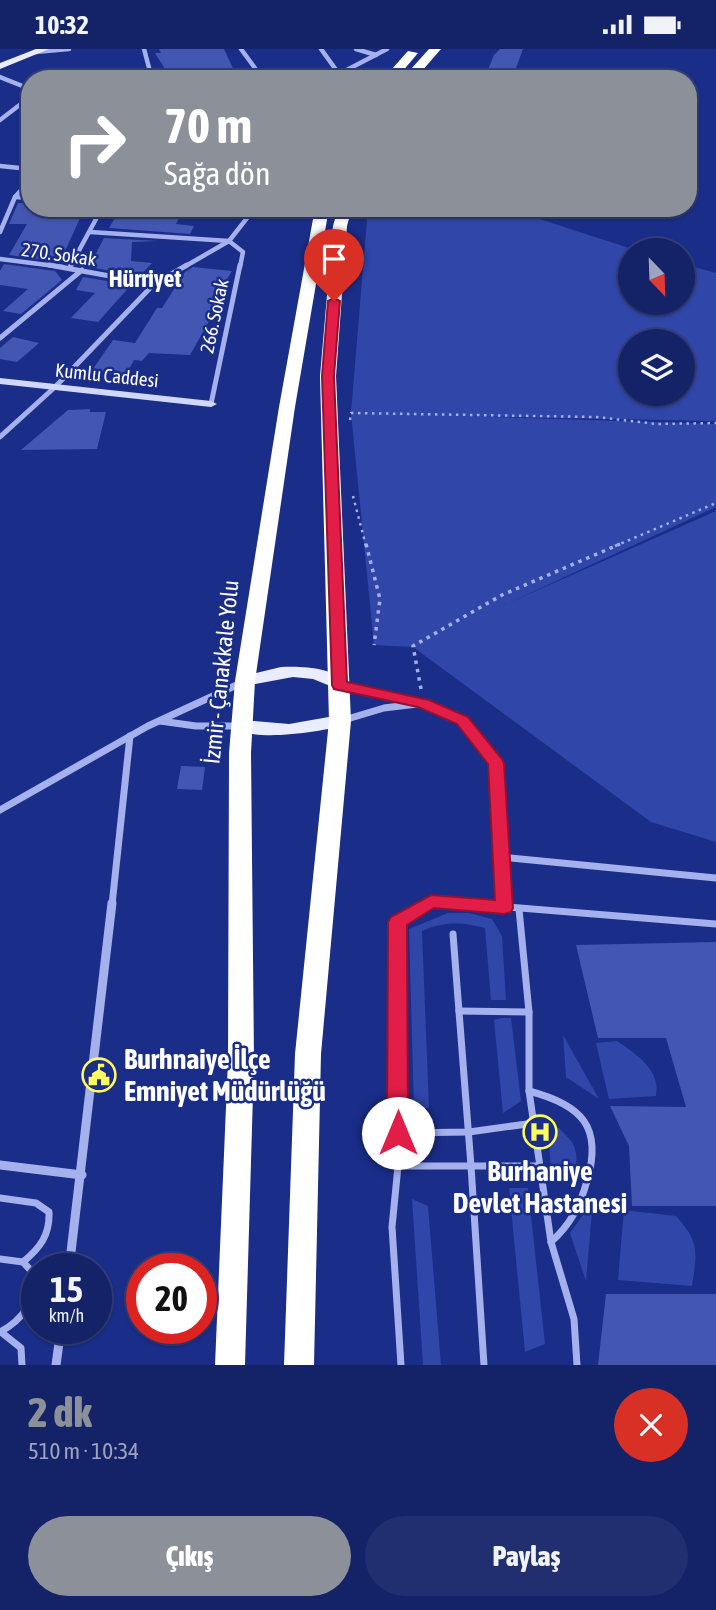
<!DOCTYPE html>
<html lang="tr">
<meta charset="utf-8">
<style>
:root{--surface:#142267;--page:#212f70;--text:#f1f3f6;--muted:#9da4c0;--line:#333f7b;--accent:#8c9099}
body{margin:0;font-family:"Asap Condensed",sans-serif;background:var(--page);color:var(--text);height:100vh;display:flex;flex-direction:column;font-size:26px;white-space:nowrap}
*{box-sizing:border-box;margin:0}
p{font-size:23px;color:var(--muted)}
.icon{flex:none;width:38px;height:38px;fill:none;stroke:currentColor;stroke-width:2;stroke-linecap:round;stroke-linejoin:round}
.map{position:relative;height:1316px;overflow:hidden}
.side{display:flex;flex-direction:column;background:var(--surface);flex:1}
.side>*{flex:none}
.top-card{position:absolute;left:21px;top:21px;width:676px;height:147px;border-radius:28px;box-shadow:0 2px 5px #0004,0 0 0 2px var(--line);background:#8c9099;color:#fff;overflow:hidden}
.needle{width:46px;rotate:157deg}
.tools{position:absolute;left:618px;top:189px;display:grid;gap:14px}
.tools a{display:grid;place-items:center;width:77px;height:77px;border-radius:50%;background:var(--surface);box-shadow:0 2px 5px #0004,0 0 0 2px var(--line);font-size:35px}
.speed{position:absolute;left:21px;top:1204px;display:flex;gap:14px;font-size:35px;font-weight:700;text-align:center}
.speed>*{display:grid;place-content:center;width:91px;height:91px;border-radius:50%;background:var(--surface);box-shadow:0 2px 5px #0004,0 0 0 2px var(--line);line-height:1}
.speed small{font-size:18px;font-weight:400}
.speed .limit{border:10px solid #d22;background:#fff;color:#111}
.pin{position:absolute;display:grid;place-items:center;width:60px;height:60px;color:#fff;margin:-72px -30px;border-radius:50% 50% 50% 0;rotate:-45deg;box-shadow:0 0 7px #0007}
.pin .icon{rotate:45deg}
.me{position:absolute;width:77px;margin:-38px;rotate:0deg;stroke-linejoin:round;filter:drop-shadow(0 0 5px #0008)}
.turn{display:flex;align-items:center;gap:24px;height:147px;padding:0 28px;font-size:32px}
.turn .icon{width:91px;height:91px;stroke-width:2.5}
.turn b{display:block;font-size:49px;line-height:60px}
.round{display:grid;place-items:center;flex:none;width:74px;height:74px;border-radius:37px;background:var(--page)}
.overview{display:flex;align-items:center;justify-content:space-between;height:119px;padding:0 28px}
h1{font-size:42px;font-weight:800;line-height:52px;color:var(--accent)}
.action{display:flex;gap:14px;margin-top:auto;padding:14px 28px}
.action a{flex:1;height:80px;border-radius:42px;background:var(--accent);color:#fff;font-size:28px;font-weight:800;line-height:80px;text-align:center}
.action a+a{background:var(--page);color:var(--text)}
.status{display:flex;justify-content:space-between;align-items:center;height:49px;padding:0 35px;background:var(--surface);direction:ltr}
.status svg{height:19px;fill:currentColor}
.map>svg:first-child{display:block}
</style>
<div class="status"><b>10:32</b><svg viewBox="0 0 49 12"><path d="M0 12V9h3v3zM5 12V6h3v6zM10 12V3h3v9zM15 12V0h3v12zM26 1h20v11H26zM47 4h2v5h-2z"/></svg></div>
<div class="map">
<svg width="716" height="1316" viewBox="0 0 716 1316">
<rect width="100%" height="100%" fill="#1a2d89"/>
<!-- green -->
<g fill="#3046a9" fill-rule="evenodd">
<path d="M368,159H506L635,201H630V254H682L683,215L716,224V372L459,367L716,375V458L504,556L716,462V793L651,773L413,598L374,596L351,364ZM630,292H682V345H630Z"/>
<path d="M448,864H469L492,870L502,887L506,951H491L485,879C463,873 444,872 422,882L429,1059H414L409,880Z"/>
<path d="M502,969H511L521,1052L503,1064L494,971Z"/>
<path d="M563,986L599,1050L566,1028Z"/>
<path d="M617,992C637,1006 661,1021 656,1047L609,1050L596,994Z"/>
<path d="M559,1079C563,1084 572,1091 574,1097C581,1114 573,1140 552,1133L548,1080Z"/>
<path d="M509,1139H528L545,1295L525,1303Z"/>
<path d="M412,1150L428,1157L441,1316H423Z"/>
<path d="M593,1152L586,1232L570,1184Z"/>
<path d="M624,1161L676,1167C700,1194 697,1203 692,1237L618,1231Z"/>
</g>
<!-- building -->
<g fill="#4356b2">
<path d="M159,0H224L237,28L171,30L155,4H161Z"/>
<path d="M500,0H523L512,30H484L494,6Z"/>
<path d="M18,154H30V159H58L55,165H82L60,213L9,206L27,175H9Z"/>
<path d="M120,160L182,164L176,175L194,177L190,185L109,179Z"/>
<path d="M104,189L158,192L132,193L131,212L152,214L140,227L89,218Z"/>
<path d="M4,215L55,222L62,231L21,265L3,262L28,240L0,236V222Z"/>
<path d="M193,218L232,222L219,243L225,244L190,306L149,304L142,312L134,311L126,326L91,323L113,291L135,294L157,259H162L185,223Z"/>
<path d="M83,228L131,236L98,273L71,269L95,244L76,241Z"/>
<path d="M13,288L39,294L17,313L0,310V299Z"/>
<path d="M90,360V363H106L97,400L21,401L68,361Z"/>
<path d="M181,717L205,718L202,741L177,740Z"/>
<path d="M716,893V1157H632L629,1097L610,1057L686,1058L666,989H598L576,896Z"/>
<path d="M606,1245H716V1316H598Z"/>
</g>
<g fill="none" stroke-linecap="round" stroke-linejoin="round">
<!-- path-far1 -->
<g stroke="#a4b1ed" stroke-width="2.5" stroke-dasharray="2.5 4.5" stroke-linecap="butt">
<path d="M350,371L351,364L596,368L657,375L716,374"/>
<path d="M353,447L366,497"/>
<path d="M615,497L716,454"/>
</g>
<!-- path -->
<g stroke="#a4b1ed" stroke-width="3.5" stroke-dasharray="3.5 5" stroke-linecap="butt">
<path d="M366,495L380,550L374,596"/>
<path d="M421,640L413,597L502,546L620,495"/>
</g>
<!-- lane-far2 -->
<path stroke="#a4b1ed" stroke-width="3.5" d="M456,30L458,24"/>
<!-- lane-far1 -->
<path stroke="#a4b1ed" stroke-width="5" d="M425,856L431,852L480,856"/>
<!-- lane -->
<g stroke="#a4b1ed" stroke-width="7">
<path d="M458,854L716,875"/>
<path d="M519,860L529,963V1042L551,1193L574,1270L577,1316"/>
<path d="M453,885L471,1117H540"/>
<path d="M459,962L529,963"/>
<path d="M529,1042C582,1056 603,1078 587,1132C580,1157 570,1176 551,1193"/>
<path d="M398,1084L469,1083L534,1074"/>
<path d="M398,1117H471L484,1316"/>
<path d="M0,1149L36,1154L49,1163C50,1186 40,1199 23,1213"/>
<path d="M0,1210L23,1213L36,1227C33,1254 24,1270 0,1283"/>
<path d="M1,1283L21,1299L22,1316"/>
<path d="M401,1316L392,1178L398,1117L397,873L427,854"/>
</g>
<!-- street-far3 -->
<g stroke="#a4b1ed" stroke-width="4.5">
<path d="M144,0L152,30"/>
<path d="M241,0L263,30"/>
<path d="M321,0L339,25"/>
<path d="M356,0L376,6"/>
<path d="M35,3L69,0"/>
<path d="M0,28L30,40"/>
<path d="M278,30L339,25L387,0"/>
<path d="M0,71L30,48"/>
<path d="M0,117L30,120"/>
<path d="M15,148L30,149"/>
<path d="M230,159L254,160"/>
<path d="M0,183L15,148L30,131"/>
<path d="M90,183L229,192L243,203L240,218"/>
<path d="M0,210L63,218"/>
<path d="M70,218L102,159"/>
<path d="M184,218L229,192L255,159"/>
</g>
<!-- street-far2 -->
<g stroke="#a4b1ed" stroke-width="5">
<path d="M49,216L154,235"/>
<path d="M70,219L71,216"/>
<path d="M0,289L82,221"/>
<path d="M211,355L240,216"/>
<path d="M0,388L55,338L154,235L187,216"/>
</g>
<!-- street-far1 -->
<g stroke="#a4b1ed" stroke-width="7">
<path d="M340,636L423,654L463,672L496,714L504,856"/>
<path d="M344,671L384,659L417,655"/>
<path d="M160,672L196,677H239"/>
<path d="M0,761L148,677L241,634"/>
<path d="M501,808L716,829"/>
<path d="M112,856L130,687"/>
</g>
<!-- street -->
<g stroke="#a4b1ed" stroke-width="9">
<path d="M504,854V859"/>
<path d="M0,1116L82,1126"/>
<path d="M69,1220L112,854"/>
<path d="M56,1316L61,1279"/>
</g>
<!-- secondary -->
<path fill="#d0d7f9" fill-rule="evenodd" d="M0,329L211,352L217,355L211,358L0,335Z"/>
<!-- primary -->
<g fill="#eaecff" fill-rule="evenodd">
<path d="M36,0H49L0,20V14Z"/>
<path d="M281,618C303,617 334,618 349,636L340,641L313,630L293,628L245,637L236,632L239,628Z"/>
<path d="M340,666L349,672L346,676C325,682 248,695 234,677L243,671L289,675Z"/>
</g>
<!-- highway -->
<g fill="#fff" fill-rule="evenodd">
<path d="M429,0H441L415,30H402Z"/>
<path d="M408,2L418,4L396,30H383Z"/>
<path d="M315,159H329L295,358L255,632L251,704L254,1011L245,1316H215L228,1011L229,704L235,632L279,358Z"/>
<path d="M338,159H352L347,177L336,327L351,672L321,1005L314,1316H284L295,1005L329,672L320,327L333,177Z"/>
</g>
</g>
<!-- route -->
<path fill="#e11d48" stroke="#92132f" stroke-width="2" d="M334,249L340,252L334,327L347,633L429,651L468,668L502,710L504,714L513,859L511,863L504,865L434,859L407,876L408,1084L405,1090L398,1092L390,1090L387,1084L388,873L391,868L431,846L495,851L488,715L457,675L418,658L334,640L332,636L322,327L328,252Z"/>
<!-- icons -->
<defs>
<symbol id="civic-ring" viewBox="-11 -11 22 22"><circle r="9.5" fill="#1a2d89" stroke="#fefb60" stroke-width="1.5"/><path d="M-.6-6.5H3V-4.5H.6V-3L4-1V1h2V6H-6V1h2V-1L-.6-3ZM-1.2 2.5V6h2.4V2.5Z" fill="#fefb60"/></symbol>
<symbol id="hospital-ring" viewBox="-11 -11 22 22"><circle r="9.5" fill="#1a2d89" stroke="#fefb60" stroke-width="1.5"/><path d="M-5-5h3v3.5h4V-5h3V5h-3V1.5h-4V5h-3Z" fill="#fefb60"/></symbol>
</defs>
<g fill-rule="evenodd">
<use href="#civic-ring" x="80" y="1007" width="38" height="38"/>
<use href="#hospital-ring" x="521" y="1064" width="38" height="38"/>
</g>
<g text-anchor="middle" stroke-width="5" stroke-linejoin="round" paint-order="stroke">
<!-- far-street labels -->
<g font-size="19" fill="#fff" stroke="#1a2d89">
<text transform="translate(59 205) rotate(8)" y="7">270. Sokak</text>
<text transform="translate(214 267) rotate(-78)" y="7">266. Sokak</text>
<text transform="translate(107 326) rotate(6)" y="7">Kumlu Caddesi</text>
</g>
<!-- street labels -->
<g font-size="23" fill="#fff" stroke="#1a2d89">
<text transform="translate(221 623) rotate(-84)" y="8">İzmir - Çanakkale Yolu</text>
</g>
<!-- far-district labels -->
<g font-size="24" font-weight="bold" fill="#fff" stroke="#1a2d89">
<text x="145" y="238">Hürriyet</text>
</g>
<!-- near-poi labels -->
<g font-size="28" font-weight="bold" fill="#fff" stroke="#1a2d89" text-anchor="start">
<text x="124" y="1020">Burhnaiye İlçe<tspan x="124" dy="32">Emniyet Müdürlüğü</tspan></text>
<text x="540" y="1132" text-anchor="middle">Burhaniye<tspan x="540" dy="32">Devlet Hastanesi</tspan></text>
</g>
</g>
</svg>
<div class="tools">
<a><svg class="needle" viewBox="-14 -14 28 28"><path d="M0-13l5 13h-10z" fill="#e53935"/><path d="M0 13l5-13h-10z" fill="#9da4c0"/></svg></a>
<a><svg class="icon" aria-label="layers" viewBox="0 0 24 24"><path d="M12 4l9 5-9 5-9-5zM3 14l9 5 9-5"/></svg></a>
</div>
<div class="speed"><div>15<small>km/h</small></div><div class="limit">20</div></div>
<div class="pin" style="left:334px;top:252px;background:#d93025"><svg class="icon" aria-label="arrive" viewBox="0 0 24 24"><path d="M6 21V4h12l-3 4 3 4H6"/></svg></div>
<svg class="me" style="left:398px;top:1084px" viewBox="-20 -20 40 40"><circle r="19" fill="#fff"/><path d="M0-13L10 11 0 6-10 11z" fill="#e11d48"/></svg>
<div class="top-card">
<div class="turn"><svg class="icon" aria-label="right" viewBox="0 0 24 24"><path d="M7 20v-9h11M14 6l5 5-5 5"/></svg><div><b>70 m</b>Sağa dön</div></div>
</div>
</div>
<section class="side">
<div class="overview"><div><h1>2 dk</h1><p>510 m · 10:34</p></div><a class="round" style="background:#d93025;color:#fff"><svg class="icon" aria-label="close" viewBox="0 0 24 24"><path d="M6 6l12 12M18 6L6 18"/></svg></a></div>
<div class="action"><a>Çıkış</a><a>Paylaş</a></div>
</section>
